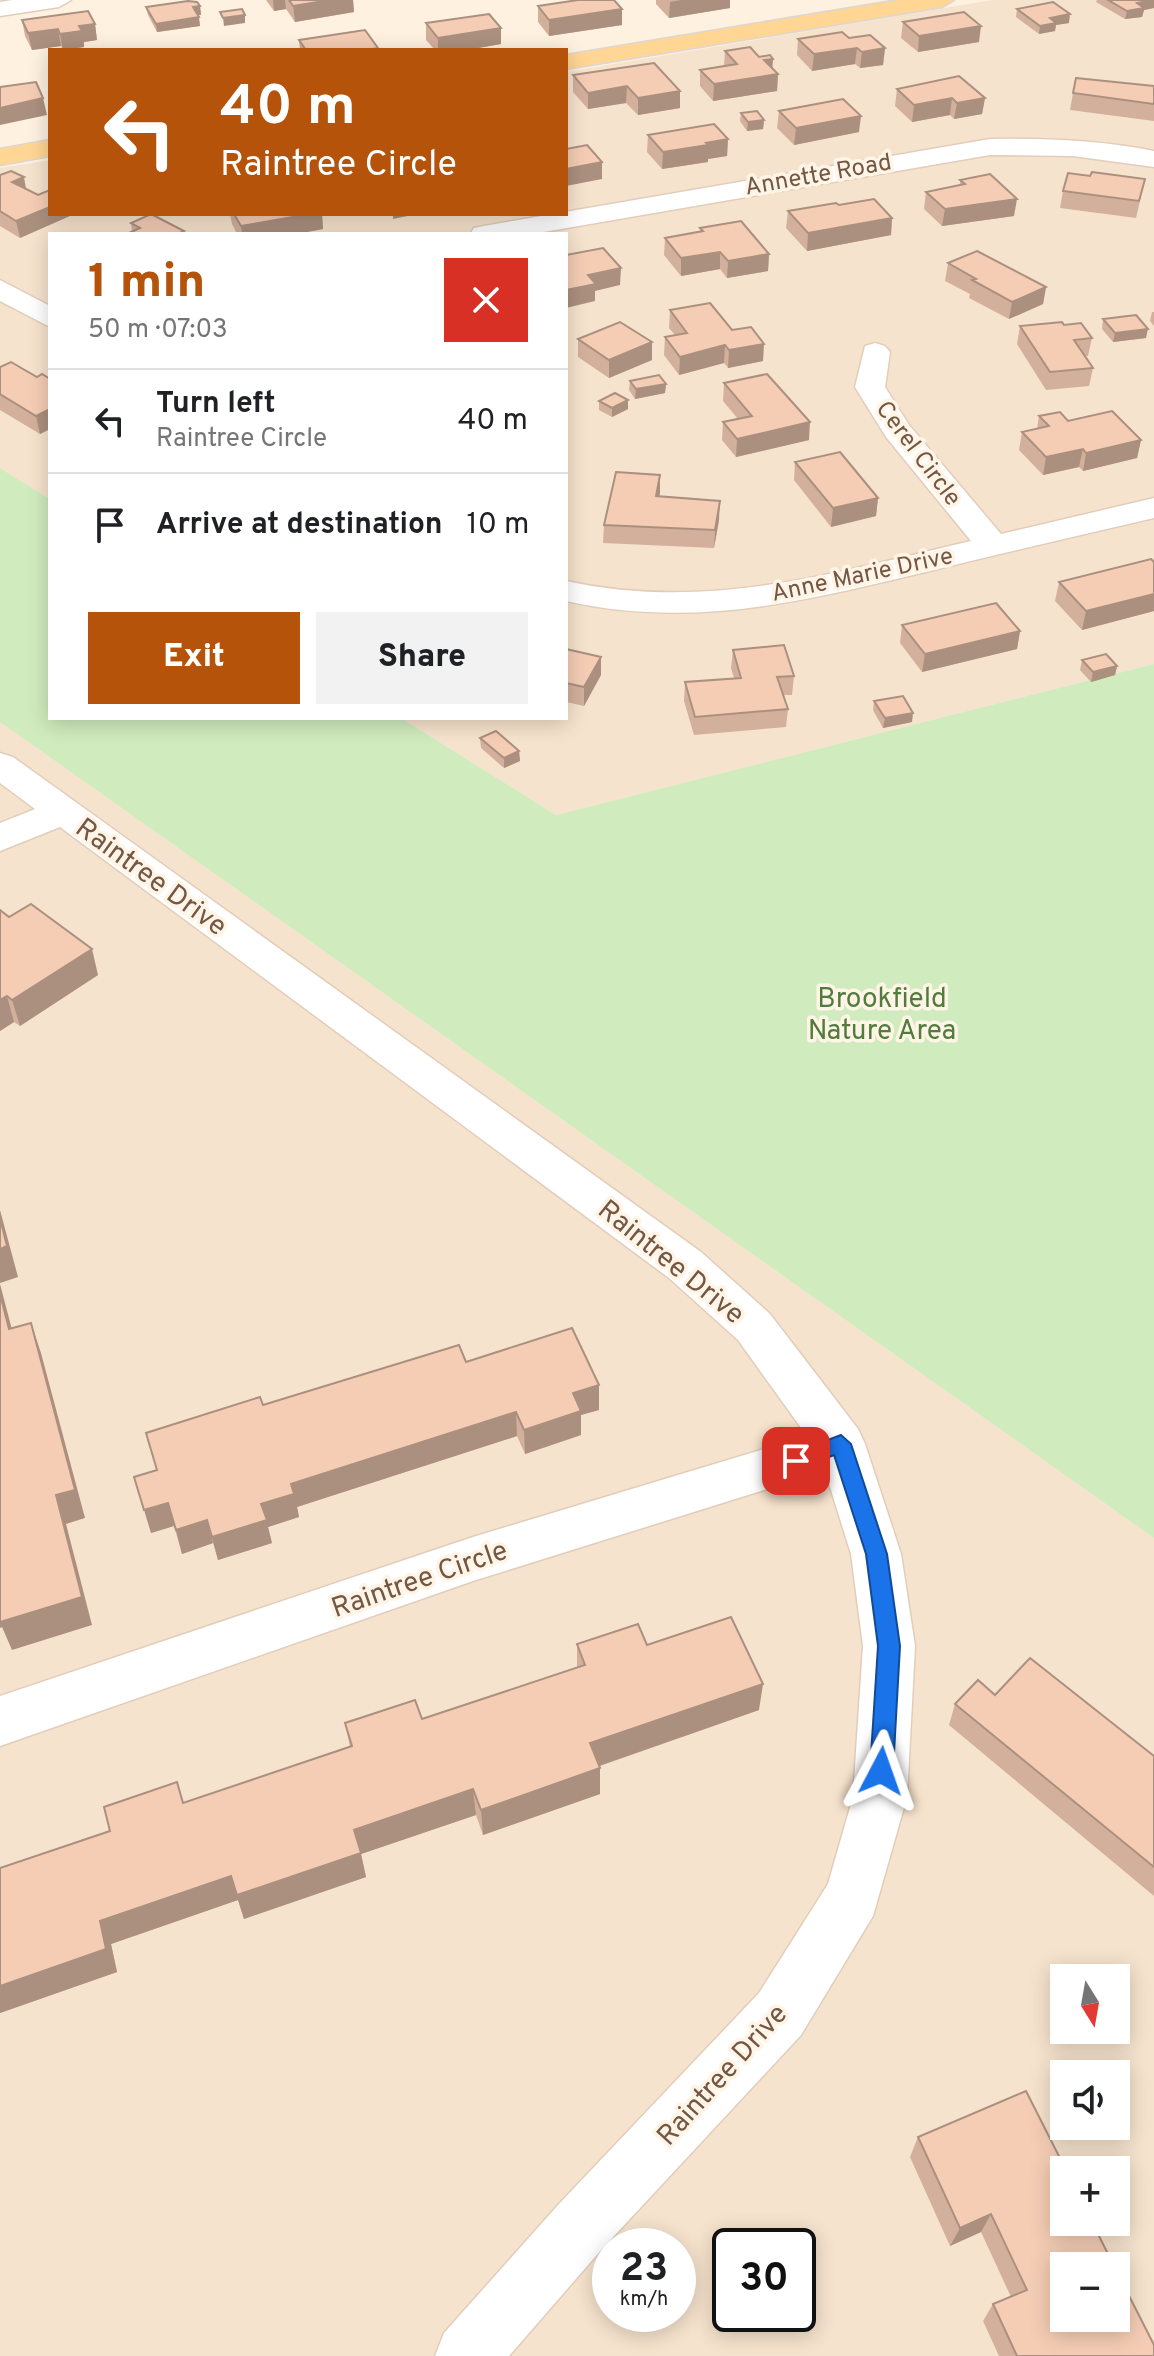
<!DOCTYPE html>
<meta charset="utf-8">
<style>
:root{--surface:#fff;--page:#f2f2f2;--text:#202124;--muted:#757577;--line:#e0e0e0;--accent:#b45309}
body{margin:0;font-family:Overpass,sans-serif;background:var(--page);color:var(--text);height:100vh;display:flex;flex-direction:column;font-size:30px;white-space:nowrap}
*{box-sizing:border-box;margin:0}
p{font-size:26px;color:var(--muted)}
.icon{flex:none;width:44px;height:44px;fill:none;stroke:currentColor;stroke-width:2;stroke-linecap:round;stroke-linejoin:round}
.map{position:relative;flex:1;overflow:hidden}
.drawer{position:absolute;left:48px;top:232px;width:520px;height:488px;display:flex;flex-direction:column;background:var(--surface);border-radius:0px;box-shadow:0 4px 20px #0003}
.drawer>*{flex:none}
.banner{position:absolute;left:48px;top:48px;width:520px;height:168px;border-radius:0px;box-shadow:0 4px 20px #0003;background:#b45309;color:#fff;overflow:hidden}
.needle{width:52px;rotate:169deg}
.controls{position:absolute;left:1050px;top:1964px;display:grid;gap:16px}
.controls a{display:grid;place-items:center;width:80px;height:80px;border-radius:0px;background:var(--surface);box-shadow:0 4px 20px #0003;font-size:40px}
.speed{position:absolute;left:592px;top:2228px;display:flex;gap:16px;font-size:40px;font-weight:700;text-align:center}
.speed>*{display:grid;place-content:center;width:104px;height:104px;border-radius:50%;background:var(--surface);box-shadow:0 4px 20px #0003;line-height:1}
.speed small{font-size:20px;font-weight:400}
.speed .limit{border:4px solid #111;border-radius:12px;background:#fff;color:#111}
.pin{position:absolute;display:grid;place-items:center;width:68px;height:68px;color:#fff;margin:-34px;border-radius:16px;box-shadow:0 4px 12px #0006}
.me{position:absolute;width:88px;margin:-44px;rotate:4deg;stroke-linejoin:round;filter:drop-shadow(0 0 6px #0008)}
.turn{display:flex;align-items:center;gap:28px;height:168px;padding:0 40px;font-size:36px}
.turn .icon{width:104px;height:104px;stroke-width:2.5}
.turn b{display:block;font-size:56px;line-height:68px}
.round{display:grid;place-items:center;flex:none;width:84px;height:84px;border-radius:0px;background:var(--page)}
.summary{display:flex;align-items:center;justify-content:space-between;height:136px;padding:0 40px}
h1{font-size:48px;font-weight:800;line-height:60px;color:var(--accent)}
.button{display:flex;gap:16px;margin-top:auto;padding:16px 40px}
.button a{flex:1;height:92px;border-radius:0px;background:var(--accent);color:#fff;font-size:32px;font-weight:800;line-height:92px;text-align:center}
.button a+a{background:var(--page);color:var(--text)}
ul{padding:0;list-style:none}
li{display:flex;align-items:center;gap:24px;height:104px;padding:0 40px;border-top:2px solid var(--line)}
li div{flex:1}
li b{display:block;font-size:30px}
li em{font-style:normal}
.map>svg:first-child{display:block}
</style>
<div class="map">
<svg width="1154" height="2356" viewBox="0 0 1154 2356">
<rect width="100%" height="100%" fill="#fef1df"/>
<!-- residential -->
<g fill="#f6e3cd" fill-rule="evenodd">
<path d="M992,0H1154V664L556,815L401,718H566V234H50V499L0,468V168L50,160V214H566V72Z"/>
<path d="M0,722L1154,1538V2356H0ZM1064,1978H1116V2030H1064ZM1064,2074H1116V2126H1064ZM1064,2170H1116V2222H1064ZM610,2246H678V2314H610ZM730,2246H798V2314H730ZM1064,2266H1116V2318H1064Z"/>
</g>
<!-- green -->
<path fill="#d0ebbd" d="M0,468L50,499V718H401L556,815L1154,664V1538L0,722Z"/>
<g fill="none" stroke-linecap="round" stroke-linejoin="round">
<defs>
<g id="minor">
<path d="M12,0H71L59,7L0,16V2Z"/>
<path d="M990,139C1045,138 1100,140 1154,151V167L1073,156L990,155L532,234H470L474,228L484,226Z"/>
<path d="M0,280L50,306V327L0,301Z"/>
<path d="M875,343L885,346L890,352L885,387L909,425L1001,534L1154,498V518C1081,535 1007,552 934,570C808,600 695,630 566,601V581C707,612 834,573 971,541L886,437L855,387L865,346Z"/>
<path d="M0,753L13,757L701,1252L770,1314L858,1429L865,1444L901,1554L915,1646L907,1797L873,1916L801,2035L602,2249L509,2356H435L444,2333L558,2205L759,1993L828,1884L853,1797L863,1646L851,1554L825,1471L473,1581L0,1746V1696L473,1537L807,1436L738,1340L669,1278L60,827L0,851V823L35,809L0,783Z"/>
</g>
<g id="major">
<path d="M899,0H954L942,7L566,69V55Z"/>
<path d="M50,140V156L0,165V149Z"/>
</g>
</defs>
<!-- minor casing -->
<use href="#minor" stroke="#e2cdba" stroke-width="3"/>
<!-- major casing -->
<use href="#major" stroke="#ded6d2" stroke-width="3"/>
<!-- minor -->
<use href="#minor" fill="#fff" fill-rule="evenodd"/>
<!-- major -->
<use href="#major" fill="#ffd694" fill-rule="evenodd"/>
</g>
<!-- wall -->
<g fill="#d3b09c">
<path d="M266,0H353L354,12L295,22L286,9L274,11Z"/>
<path d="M656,0H730V8L669,18L656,4Z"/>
<path d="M1097,0H1154V8L1144,10L1142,17L1125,19L1096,2Z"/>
<path d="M200,6L201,15H198L200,26L157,32L148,15L146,7Z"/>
<path d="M538,6L622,9V25L549,36L538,22Z"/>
<path d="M1017,9L1069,23L1056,25L1055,31L1039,34L1016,17Z"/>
<path d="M22,20L95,24L97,40L84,42V47L63,50L61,46L32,50L25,36Z"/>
<path d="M903,22L979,42L918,52L901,38Z"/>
<path d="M426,23L501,44L467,50H435L426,40Z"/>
<path d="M849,38L885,48L883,65L860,68L855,64L812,71L797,55L798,39Z"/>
<path d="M299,40L378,50H300Z"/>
<path d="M725,51L772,69L778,74L777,91L713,101L700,86V70L724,66Z"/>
<path d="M654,63L680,108L638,115L626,103L588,109L573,92V75Z"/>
<path d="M1154,86V121L1070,110L1073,93Z"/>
<path d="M897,89L985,98L982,114L954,119L950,115L912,122L895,106Z"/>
<path d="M779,111L859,132L794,145L777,128Z"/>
<path d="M741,113L764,120L763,129L747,131L740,121Z"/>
<path d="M648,135L728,139L727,156L708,159V162L662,169L647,152Z"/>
<path d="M0,175L26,190L50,214H72V215L20,238L0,226Z"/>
<path d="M1090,176L1145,179L1136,218L1060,208L1063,191Z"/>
<path d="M960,180L1014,216L942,226L924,209L926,192L960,185Z"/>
<path d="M839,205L892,218L891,235L807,251L786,228L788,211Z"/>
<path d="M230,214H322L323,229L296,234H237L232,224Z"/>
<path d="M131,223L185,234L132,232Z"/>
<path d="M700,228L769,254L768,271L727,278L720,269L681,276L664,255L665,238L700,232Z"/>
<path d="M948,263L1046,287L1043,304L1009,319L969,298L970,294L945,281Z"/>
<path d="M670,310L732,330L763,361L728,368L724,363L679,375L664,355L665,337L675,335L669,328Z"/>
<path d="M1152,312H1154V326L1150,321Z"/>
<path d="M1103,319L1146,338L1113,342L1102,329Z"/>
<path d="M1064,325L1092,338L1088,356H1085L1093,368L1089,386L1046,390L1017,344L1020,326Z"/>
<path d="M578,339L652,342V360L609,378L578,357Z"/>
<path d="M0,367L37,377L50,379V429L40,434L0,410Z"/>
<path d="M630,381L666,384L665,393L635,399L629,390Z"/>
<path d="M724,383L809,440L736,457L722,440L723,422L738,419L723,401Z"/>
<path d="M599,401L628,409L612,417L599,410Z"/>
<path d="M1039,416L1068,421L1141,440L1137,458L1083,471L1079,467L1043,475L1019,450L1022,432L1037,429Z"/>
<path d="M795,462L878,498L876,516L831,527L794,480Z"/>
<path d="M660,493L659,497L719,520L714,548L603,543L604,525Z"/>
<path d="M1154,562V611L1082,630L1055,601L1059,582Z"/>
<path d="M902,625L1020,631L1017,649L922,672L900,643Z"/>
<path d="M566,649L601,657V675L584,706L566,702Z"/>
<path d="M733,650L794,676L792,695H783L788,709L786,727L694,735L684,701L685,682L734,678L731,668Z"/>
<path d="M1082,660L1117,666L1115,675L1091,682L1080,670Z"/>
<path d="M874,701L912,722L883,728L873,710Z"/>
<path d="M480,738L519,751L520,761L504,768L481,748Z"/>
<path d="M0,910L98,975L20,1026L14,1022L0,1031Z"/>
<path d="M466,1362L599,1410L581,1415V1435L525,1454L517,1436L297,1507L299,1517L268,1527L272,1543L218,1560L213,1543L182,1554L174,1526L151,1533L156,1470L263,1405Z"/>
<path d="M577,1644L647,1645L759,1710L600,1766V1794L483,1835L476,1815L361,1854L366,1877L244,1919L238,1900L111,1944L117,1972L0,2013L110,1831L184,1803L350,1747L345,1723L422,1719L577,1667Z"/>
<path d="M995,1695L1154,1756V1896L949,1725L955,1704Z"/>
<path d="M918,2137L1154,2356H999L983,2321L993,2304L1011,2297L981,2232L950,2246L910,2157Z"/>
</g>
<!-- shaded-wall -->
<g fill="#ac907f">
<path d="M273,0H285L286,9L274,11Z"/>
<path d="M330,0H353L354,12L295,22L293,6Z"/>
<path d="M681,0H730V8L669,18L670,2Z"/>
<path d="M1154,0V8L1144,10L1142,17L1125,19L1127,11L1137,3Z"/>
<path d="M200,6L201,15H194L193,7Z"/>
<path d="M622,9V25L549,36V20Z"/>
<path d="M1070,14L1069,23L1056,25L1055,31L1039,34L1040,26L1050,18Z"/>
<path d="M245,15V23L224,26L223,18Z"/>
<path d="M199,17L200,26L157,32L156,24Z"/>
<path d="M95,24L97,40L84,42V47L63,50L60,34L79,26Z"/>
<path d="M981,26L979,42L918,52L919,36Z"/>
<path d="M501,28V44L467,50H438V38Z"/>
<path d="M58,29L61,46L32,50L28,33Z"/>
<path d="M857,48L855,64L812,71L814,54Z"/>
<path d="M885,48L883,65L860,68L862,52Z"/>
<path d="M773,59L772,75L778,74L777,91L713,101L714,84L764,60Z"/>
<path d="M627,86L626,103L588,109V93Z"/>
<path d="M680,91V108L638,115V98Z"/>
<path d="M43,98L47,115L0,125V108Z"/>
<path d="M952,98L950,115L912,122L914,105Z"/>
<path d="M985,98L982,114L954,119L957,103Z"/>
<path d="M861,116L859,132L794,145L796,128Z"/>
<path d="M764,120L763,129L747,131L748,122Z"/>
<path d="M728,139L727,156L708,159V162L662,169L663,152Z"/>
<path d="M602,162V179L566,186V169Z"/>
<path d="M24,177L27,195L12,182Z"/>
<path d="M1017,199L1014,216L942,226L945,209Z"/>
<path d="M50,207V214H72V215L20,238L16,221Z"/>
<path d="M310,214H322L323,229L296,234H242L241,226Z"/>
<path d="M393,214H417L393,219Z"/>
<path d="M892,218L891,235L807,251L808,233Z"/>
<path d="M720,252V269L681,276V258Z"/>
<path d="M769,254L768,271L727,278L728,261Z"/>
<path d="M621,268L620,285L595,291V301L566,308V290L588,275Z"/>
<path d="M1046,287L1043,304L1009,319L1012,302Z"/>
<path d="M1148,329L1146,338L1113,342L1115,333Z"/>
<path d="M652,342V360L609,378V360Z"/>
<path d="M764,344L763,361L728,368L729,350Z"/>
<path d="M725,345L724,363L679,375L680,357Z"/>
<path d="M666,384L665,393L635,399L636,389Z"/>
<path d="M628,400V409L612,417V408Z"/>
<path d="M50,409V429L40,434L36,416Z"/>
<path d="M810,422L809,440L736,457L737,439Z"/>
<path d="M1141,440L1137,458L1083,471L1086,453Z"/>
<path d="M1083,449L1079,467L1043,475L1046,457Z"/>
<path d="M660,475V493L655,515L656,496Z"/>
<path d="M878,498L876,516L831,527L833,508Z"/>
<path d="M720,501L719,520L714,548L715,530Z"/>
<path d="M1154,594V611L1082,630L1086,611Z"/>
<path d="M1020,631L1017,649L922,672L925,654Z"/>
<path d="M601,657V675L584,706V687Z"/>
<path d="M1117,666L1115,675L1091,682L1093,672Z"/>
<path d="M913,713L912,722L883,728L885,718Z"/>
<path d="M519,751L520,761L504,768V758Z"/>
<path d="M92,949L98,975L20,1026L12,1000Z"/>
<path d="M7,996L14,1022L0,1031V1000Z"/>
<path d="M0,1210L18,1277L0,1283Z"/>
<path d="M0,1284L20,1360L9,1329L0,1294Z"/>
<path d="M31,1323L41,1353L85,1518L66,1524L92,1625L12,1650L2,1627L0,1628V1610L56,1495Z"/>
<path d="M599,1385V1410L581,1415V1435L525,1454L524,1430L573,1393Z"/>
<path d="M516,1412L517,1436L297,1507L299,1517L268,1527L272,1543L218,1560L212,1537L291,1484Z"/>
<path d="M168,1503L174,1526L151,1533L144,1510Z"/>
<path d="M207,1520L213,1543L182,1554L176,1530Z"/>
<path d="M763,1684L759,1710L590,1769V1743Z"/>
<path d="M600,1768V1794L483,1835L481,1810Z"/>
<path d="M473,1789L476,1815L361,1854L366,1877L244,1919L238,1900L111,1944L117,1972L0,2013V1986L100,1921L354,1830Z"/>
<path d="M991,2214L981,2232L950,2246L960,2228Z"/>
</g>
<!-- building -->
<g fill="#f5cdb5" stroke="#ac907f" stroke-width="2">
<path d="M289,0H330L293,6Z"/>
<path d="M578,0H614L622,9L549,20L538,6Z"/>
<path d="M1108,0H1154L1137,3L1144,8L1127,11Z"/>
<path d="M188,1L197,2L200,6L193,7L199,17L156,24L146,7Z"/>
<path d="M1053,2L1070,14L1050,18L1056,23L1040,26L1017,9Z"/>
<path d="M242,9L245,15L223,18L220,12Z"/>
<path d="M88,11L95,24L79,26L82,31L60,34L58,29L28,33L22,20Z"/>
<path d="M964,12L981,26L919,36L903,22Z"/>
<path d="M489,14L501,28L438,38L426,23Z"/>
<path d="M365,30L378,48L367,50H306L299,40Z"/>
<path d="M842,32L849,38L870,35L885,48L862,52L857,48L814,54L798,39Z"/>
<path d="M750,47L759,57L770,55L773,59L764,60L778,74L714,84L700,70L737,64L725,51Z"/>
<path d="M654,63L680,91L638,98L627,86L588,93L573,75Z"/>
<path d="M959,76L985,98L957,103L952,98L914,105L897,89Z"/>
<path d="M1076,78L1154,86V104L1073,93Z"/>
<path d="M36,82L43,98L0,108V87Z"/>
<path d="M843,99L861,116L796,128L779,111Z"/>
<path d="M757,111L764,120L748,122L741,113Z"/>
<path d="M714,124L728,139L706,143L708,145L663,152L648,135Z"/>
<path d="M587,145L602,162L566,169V149Z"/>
<path d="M11,171L24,177L12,182L38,195L50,190V207L16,221L0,211V175Z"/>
<path d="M1092,172L1145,179L1139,201L1063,191L1068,173L1090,176Z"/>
<path d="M990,174L1017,199L945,209L926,192L965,184L960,180Z"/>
<path d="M874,199L892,218L808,233L788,211L836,203L839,205Z"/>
<path d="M151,214L184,231L178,234H127L140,228L131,223Z"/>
<path d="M234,214H310L241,226Z"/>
<path d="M741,221L769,254L728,261L720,252L681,258L665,238L703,231L700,228Z"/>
<path d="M603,248L621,268L588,275L596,284L566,290V255Z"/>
<path d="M977,251L1046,287L1012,302L972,280L976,279L948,263Z"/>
<path d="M710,303L732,330L751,327L764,344L729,350L725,345L680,357L665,337L687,333L670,310Z"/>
<path d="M1136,315L1148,329L1115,333L1103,319Z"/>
<path d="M620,322L652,342L609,360L578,339Z"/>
<path d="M1062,322L1064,325L1081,323L1092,338L1074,340L1093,368L1050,372L1020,326Z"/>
<path d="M11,362L37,377L42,374L50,379V409L36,416L0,394V367Z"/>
<path d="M767,374L810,422L737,439L723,422L752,416L724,383Z"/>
<path d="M659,375L666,384L636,389L630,381Z"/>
<path d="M615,393L628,400L612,408L599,401Z"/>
<path d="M1112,411L1141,440L1086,453L1083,449L1046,457L1022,432L1049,426L1039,416L1060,412L1068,421Z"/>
<path d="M840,452L878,498L833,508L795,462Z"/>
<path d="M616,472L660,475L656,496L720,501L715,530L604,525Z"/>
<path d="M1151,559L1154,562V594L1086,611L1059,582Z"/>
<path d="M996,603L1020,631L925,654L902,625Z"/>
<path d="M784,645L794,676L777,677L788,709L695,717L685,682L741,678L733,650Z"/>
<path d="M566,649L601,657L584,687L566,683Z"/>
<path d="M1106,654L1117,666L1093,672L1082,660Z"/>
<path d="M903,696L913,713L885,718L874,701Z"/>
<path d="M496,731L519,751L504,758L480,738Z"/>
<path d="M31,904L92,949L12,1000L7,996L0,1000V910L9,917Z"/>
<path d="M0,1218L7,1246L0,1249Z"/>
<path d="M0,1294L9,1329L31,1323L75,1490L56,1495L82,1597L0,1622Z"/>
<path d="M572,1328L599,1385L573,1393L581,1411L524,1430L516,1412L291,1484L294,1494L261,1504L267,1520L212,1537L207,1520L176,1530L168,1503L144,1510L134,1477L157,1470L146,1433L260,1397L263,1405L459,1345L466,1362Z"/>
<path d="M731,1617L763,1684L590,1743L600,1768L481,1810L473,1789L354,1830L361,1853L237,1895L231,1876L100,1921L106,1949L0,1986V1868L110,1831L104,1807L177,1782L183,1803L352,1746L345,1723L415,1700L422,1719L585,1665L577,1644L638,1624L647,1645Z"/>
<path d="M1030,1658L1154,1756V1867L955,1704L978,1680L995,1695Z"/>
<path d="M1026,2091L1066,2170H1064V2222H1092L1114,2266H1064V2318H1116V2270L1154,2345V2356H1017L993,2304L1027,2290L991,2214L960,2228L918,2137Z"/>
</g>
<!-- route -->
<path fill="#1a73e8" stroke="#114b97" stroke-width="2" d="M841,1435L851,1444L887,1554L900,1646L893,1771L889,1779L881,1782L873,1779L870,1771L878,1646L866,1554L834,1455L796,1470L786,1461L789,1455Z"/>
<g text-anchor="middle" stroke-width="7" stroke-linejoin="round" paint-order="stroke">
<!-- far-street labels -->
<g font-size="24" fill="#755645" stroke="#fff5e6">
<text transform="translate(818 174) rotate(-10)" y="8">Annette Road</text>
<text transform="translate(919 453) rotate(53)" y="8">Cerel Circle</text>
<text transform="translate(862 574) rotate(-12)" y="8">Anne Marie Drive</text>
</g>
<!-- street labels -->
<g font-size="28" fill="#755645" stroke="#fff5e6">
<text transform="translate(152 876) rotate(36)" y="10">Raintree Drive</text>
<text transform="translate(672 1261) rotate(39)" y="10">Raintree Drive</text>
<text transform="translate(419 1578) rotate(-19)" y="10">Raintree Circle</text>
<text transform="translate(721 2074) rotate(-48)" y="10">Raintree Drive</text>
</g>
<!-- park labels -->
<g font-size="28" fill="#507c3d" stroke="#fff5e6">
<text x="882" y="1007">Brookfield<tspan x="882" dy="32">Nature Area</tspan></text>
</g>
</g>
</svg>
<div class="controls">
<a><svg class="needle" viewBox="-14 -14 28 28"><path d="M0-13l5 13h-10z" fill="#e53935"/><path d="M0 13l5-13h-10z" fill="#757577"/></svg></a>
<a><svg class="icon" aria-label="sound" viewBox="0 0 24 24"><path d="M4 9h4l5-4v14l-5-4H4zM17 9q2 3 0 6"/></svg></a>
<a>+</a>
<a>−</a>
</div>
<div class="speed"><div>23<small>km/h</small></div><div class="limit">30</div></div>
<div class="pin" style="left:796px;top:1461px;background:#d93025"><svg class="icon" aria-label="arrive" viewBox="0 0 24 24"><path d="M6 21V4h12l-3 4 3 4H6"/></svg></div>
<svg class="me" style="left:881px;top:1771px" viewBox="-20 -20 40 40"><path d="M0-17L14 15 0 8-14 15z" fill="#1a73e8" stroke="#fff" stroke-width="4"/></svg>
<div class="banner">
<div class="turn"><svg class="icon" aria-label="left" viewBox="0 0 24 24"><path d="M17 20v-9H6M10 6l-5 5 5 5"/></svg><div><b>40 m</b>Raintree Circle</div></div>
</div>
<section class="drawer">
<div class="summary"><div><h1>1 min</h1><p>50 m · 07:03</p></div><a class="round" style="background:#d93025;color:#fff"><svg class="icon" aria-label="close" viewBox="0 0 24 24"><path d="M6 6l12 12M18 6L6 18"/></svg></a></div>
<ul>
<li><svg class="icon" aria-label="left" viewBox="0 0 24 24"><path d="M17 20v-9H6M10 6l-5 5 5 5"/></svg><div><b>Turn left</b><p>Raintree Circle</p></div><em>40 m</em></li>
<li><svg class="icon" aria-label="arrive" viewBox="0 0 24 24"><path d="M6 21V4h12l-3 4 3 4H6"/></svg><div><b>Arrive at destination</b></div><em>10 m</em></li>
</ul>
<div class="button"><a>Exit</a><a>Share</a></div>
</section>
</div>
